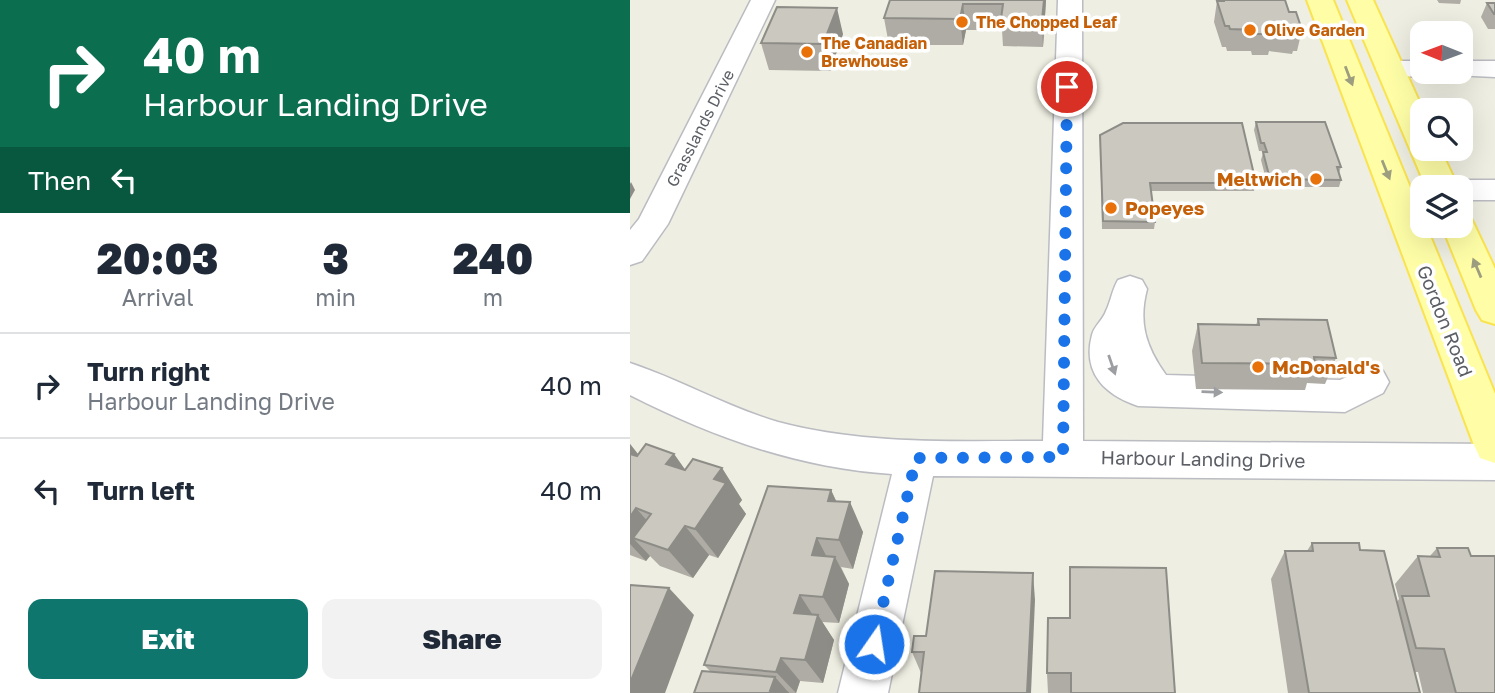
<!DOCTYPE html>
<style>
:root{--surface:#fff;--page:#f2f2f3;--text:#1f2937;--muted:#747a83;--line:#e0e1e3;--accent:#0f766e}
body{margin:0;font-family:"Golos Text",sans-serif;background:var(--page);color:var(--text);height:100vh;display:flex;flex-direction:column;font-size:26px;white-space:nowrap}
*{box-sizing:border-box;margin:0}
p{font-size:23px;color:var(--muted)}
.icon{flex:none;width:38px;height:38px;fill:none;stroke:currentColor;stroke-width:2;stroke-linecap:round;stroke-linejoin:round}
.map{position:relative;flex:1;overflow:hidden}
.sheet{display:flex;flex-direction:column;background:var(--surface);width:630px}
.sheet>*{flex:none}
.banner{background:#0b6e4f;color:#fff;overflow:hidden}
.needle{width:46px;rotate:271deg}
.buttons{position:absolute;left:780px;top:21px;display:grid;gap:14px}
.buttons a{display:grid;place-items:center;width:63px;height:63px;border-radius:14px;background:var(--surface);box-shadow:0 7px 28px #0002;font-size:35px}
.pin{position:absolute;display:grid;place-items:center;width:60px;height:60px;color:#fff;margin:-30px;border:4px solid #fff;border-radius:50%;box-shadow:0 2px 7px #0007}
.me{position:absolute;width:77px;margin:-38px;rotate:13deg;stroke-linejoin:round;filter:drop-shadow(0 0 5px #0008)}
.turn{display:flex;align-items:center;gap:24px;height:147px;padding:0 28px;font-size:32px}
.turn .icon{width:91px;height:91px;stroke-width:2.5}
.turn b{display:block;font-size:49px;line-height:60px}
.then{display:flex;align-items:center;height:66px;padding:0 28px;background:#0003;gap:14px;font-size:26px}
.eta{display:flex;justify-content:space-evenly;align-items:center;height:119px;text-align:center}
.eta b{font-size:42px;font-weight:800;line-height:49px}
.primary-button{display:flex;gap:14px;margin-top:auto;padding:14px 28px}
.primary-button a{flex:1;height:80px;border-radius:14px;background:var(--accent);color:#fff;font-size:28px;font-weight:800;line-height:80px;text-align:center}
.primary-button a+a{background:var(--page);color:var(--text)}
ul{padding:0;list-style:none}
li{display:flex;align-items:center;gap:21px;height:105px;padding:0 28px;border-top:2px solid var(--line)}
li div{flex:1}
li b{display:block;font-size:26px}
li em{font-style:normal}
main{display:flex;flex:1;min-height:0}
.map>svg:first-child{display:block}
</style>
<main>
<section class="sheet">
<div class="banner">
<div class="turn"><svg class="icon" aria-label="right" viewBox="0 0 24 24"><path d="M7 20v-9h11M14 6l5 5-5 5"/></svg><div><b>40 m</b>Harbour Landing Drive</div></div>
<div class="then">Then<svg class="icon" aria-label="left" viewBox="0 0 24 24"><path d="M17 20v-9H6M10 6l-5 5 5 5"/></svg></div>
</div>
<div class="eta">
<div><b>20:03</b><p>Arrival</p></div>
<div><b>3</b><p>min</p></div>
<div><b>240</b><p>m</p></div>
</div>
<ul>
<li><svg class="icon" aria-label="right" viewBox="0 0 24 24"><path d="M7 20v-9h11M14 6l5 5-5 5"/></svg><div><b>Turn right</b><p>Harbour Landing Drive</p></div><em>40 m</em></li>
<li><svg class="icon" aria-label="left" viewBox="0 0 24 24"><path d="M17 20v-9H6M10 6l-5 5 5 5"/></svg><div><b>Turn left</b></div><em>40 m</em></li>
</ul>
<div class="primary-button"><a>Exit</a><a>Share</a></div>
</section>
<div class="map">
<svg width="865" height="693" viewBox="0 0 865 693">
<rect width="100%" height="100%" fill="#efeee2"/>
<g fill="none" stroke-linecap="round" stroke-linejoin="round">
<defs>
<g id="minor">
<path d="M121,0H145L38,224L12,261L0,265V230L9,219Z"/>
<path d="M428,0H452L453,441L865,444V480L303,476L258,693H208L262,474C168,468 83,437 0,395V363C51,380 97,407 148,422C234,445 325,441 413,441Z"/>
<path d="M759,61H793V72H804L793,77L750,75L746,69L750,63Z"/>
<path d="M831,61H865V77L822,75L820,72H831Z"/>
<path d="M831,180H865V200H831V187H817L820,183Z"/>
<path d="M500,276L512,280L517,289C508,323 516,347 536,375L710,380L740,367L753,371L759,382L753,393L715,412L508,406C475,395 452,373 462,335C464,326 473,320 476,311C481,301 482,290 488,280Z"/>
</g>
<g id="major">
<path d="M677,0H703L793,219V226H796L865,394V463L850,458L844,445Z"/>
<path d="M717,0H743L793,110V149H810L828,187H796Z"/>
<path d="M831,215L841,218L865,269V324L852,320L846,310L812,226H831Z"/>
</g>
</defs>
<!-- minor casing -->
<use href="#minor" stroke="#babcc2" stroke-width="3"/>
<!-- major casing -->
<use href="#major" stroke="#fae350" stroke-width="4"/>
<!-- minor -->
<use href="#minor" fill="#fff" fill-rule="evenodd"/>
<!-- major -->
<use href="#major" fill="#fffea7" fill-rule="evenodd"/>
</g>
<!-- wall -->
<g fill="#aeaca4">
<path d="M260,0H416L413,47L373,46L372,30H336L333,45H259L254,18Z"/>
<path d="M592,0H655L659,12L672,30L667,51H663L662,54L639,51L638,55H622L621,51H597L596,47H592L584,22L587,1H592Z"/>
<path d="M807,0H831L830,4L809,3Z"/>
<path d="M857,3H865V29H858L851,17Z"/>
<path d="M213,34L200,71L139,70L131,43Z"/>
<path d="M626,122L711,167L709,173L711,180L709,187H638L631,160L633,153V151H629L624,130Z"/>
<path d="M470,135L626,183L624,191H521L525,222L524,229H472Z"/>
<path d="M628,319L706,358L695,384L677,383L675,390L566,389L562,351L568,324L626,325Z"/>
<path d="M0,444L8,454H44L55,470L92,468L112,500L109,504L116,514L88,558L79,555L63,578L30,566L20,556L16,561L0,555Z"/>
<path d="M201,490L206,501L233,532L223,569L211,567L219,584L209,623L192,622L204,640L193,683L170,681L166,693H64L81,672L74,665Z"/>
<path d="M682,543L730,550L767,602L769,599L765,584L788,556H800L807,548L865,693H793L788,672H785L790,693H658L641,579L655,551H677Z"/>
<path d="M405,600L291,673L282,652L296,636Z"/>
<path d="M418,618L545,693H418L417,673Z"/>
</g>
<!-- shaded-wall -->
<g fill="#8d8c86">
<path d="M414,0H416L413,47L412,20Z"/>
<path d="M333,4L336,30L333,45L330,19Z"/>
<path d="M207,8L213,34L200,71L193,44Z"/>
<path d="M1,182L5,190L0,199V184Z"/>
<path d="M0,444L18,467L0,500Z"/>
<path d="M44,454L66,485L36,464Z"/>
<path d="M92,468L112,500L109,504L116,514L88,558L65,529L84,479Z"/>
<path d="M201,490L215,520L220,502L233,532L223,569L209,540L198,501Z"/>
<path d="M6,508L32,538H3L20,556L16,561L0,544V517Z"/>
<path d="M55,526L79,555L63,578L38,550Z"/>
<path d="M187,538L202,567L205,557L219,584L209,623L193,597L182,555Z"/>
<path d="M403,573L405,600L401,693H397Z"/>
<path d="M39,588L64,615L35,693H0V683Z"/>
<path d="M170,595L186,620L188,615L204,640L193,683L175,660L164,613Z"/>
<path d="M151,658L170,681L166,693L146,672Z"/>
<path d="M145,677L159,693L140,691Z"/>
</g>
<!-- building -->
<g fill="#cac8bf" stroke="#8d8c86" stroke-width="2">
<path d="M260,0H414L412,20L371,19L373,4H333L330,19L254,18Z"/>
<path d="M594,0H655L659,12H666L672,30H666L667,33L641,30L643,34H626L625,30L600,29L599,26H595L587,1H594Z"/>
<path d="M857,3H865V14H864Z"/>
<path d="M147,7L207,8L193,44L131,43Z"/>
<path d="M626,122H695L711,167H707L711,180L640,179L633,152H637L634,143H631Z"/>
<path d="M493,123H612L626,183H520L525,222L473,221L470,135Z"/>
<path d="M628,319L697,320L706,358L684,357L685,364L572,363L568,324L629,325Z"/>
<path d="M16,444L44,454L36,464L55,470L63,459L92,468L84,479L96,483L65,529L55,526L38,550L3,538L21,514L6,508L0,517V454L7,456Z"/>
<path d="M138,486L201,490L198,501L220,502L209,540L187,538L182,555L205,557L193,597L170,595L164,613L188,615L175,660L151,658L146,672L74,665Z"/>
<path d="M682,543H729L730,550L754,551L790,693H679L655,551H683Z"/>
<path d="M807,548H838L841,556H865V693H826L814,649L786,648L772,596H799L788,556L810,557Z"/>
<path d="M440,567L536,568L545,693H441V673H417L418,618H440Z"/>
<path d="M305,571L403,573L397,693H289L294,652H282L284,636H296Z"/>
<path d="M0,585L39,588L0,683Z"/>
<path d="M72,671L145,677L140,691L159,693H64Z"/>
</g>
<!-- one-way arrows -->
<defs><path id="oneway-solid" d="M-6-.8H1V-3.2L6.5 0L1 3.2V.8H-6Z" transform="scale(1.75)"/></defs>
<g fill="#9d9e7f">
<use href="#oneway-solid" transform="translate(719 76) rotate(69)"/>
<use href="#oneway-solid" transform="translate(756 170) rotate(68)"/>
<use href="#oneway-solid" transform="translate(847 268) rotate(-113)"/>
</g>
<g fill="#9d9ea2">
<use href="#oneway-solid" transform="translate(482 365) rotate(71)"/>
<use href="#oneway-solid" transform="translate(582 392) rotate(2)"/>
</g>
<g fill="none" stroke-linecap="round" stroke-linejoin="round">
<!-- route -->
<path stroke="#1a73e8" stroke-width="12" stroke-dasharray="0 21.6" d="M244,644L286,458L433,457L437,87"/>
</g>
<!-- markers -->
<g fill="#e8710a" stroke="#fff" stroke-width="2.5">
<circle cx="332" cy="22" r="7"/>
<circle cx="620" cy="30" r="7"/>
<circle cx="177" cy="52" r="7"/>
<circle cx="686" cy="179" r="7"/>
<circle cx="481" cy="208" r="7"/>
<circle cx="628" cy="367" r="7"/>
</g>
<g text-anchor="middle" stroke-width="7" stroke-linejoin="round" paint-order="stroke">
<!-- far-food labels -->
<g font-size="16" font-weight="bold" fill="#c56008" stroke="#fff" text-anchor="start">
<text x="346" y="28">The Chopped Leaf</text>
<text x="634" y="36">Olive Garden</text>
<text x="191" y="49">The Canadian<tspan x="191" dy="18">Brewhouse</tspan></text>
</g>
<!-- far-street labels -->
<g font-size="16" fill="#5b5e64" stroke="#fff">
<text transform="translate(70 128) rotate(-63)" y="6">Grasslands Drive</text>
</g>
<!-- food labels -->
<g font-size="19" font-weight="bold" fill="#c56008" stroke="#fff" text-anchor="start">
<text x="672" y="186" text-anchor="end">Meltwich</text>
<text x="495" y="215">Popeyes</text>
<text x="642" y="374">McDonald's</text>
</g>
<!-- street labels -->
<g font-size="19" fill="#5b5e64" stroke="#fff">
<text transform="translate(815 321) rotate(68)" y="7">Gordon Road</text>
<text transform="translate(573 459) rotate(1)" y="7">Harbour Landing Drive</text>
</g>
</g>
</svg>
<div class="buttons">
<a><svg class="needle" viewBox="-14 -14 28 28"><path d="M0-13l5 13h-10z" fill="#e53935"/><path d="M0 13l5-13h-10z" fill="#747a83"/></svg></a>
<a><svg class="icon" aria-label="search" viewBox="0 0 24 24"><circle cx="10" cy="10" r="6"/><path d="M15 15l6 6"/></svg></a>
<a><svg class="icon" aria-label="layers" viewBox="0 0 24 24"><path d="M12 4l9 5-9 5-9-5zM3 14l9 5 9-5"/></svg></a>
</div>
<div class="pin" style="left:437px;top:87px;background:#d93025"><svg class="icon" aria-label="arrive" viewBox="0 0 24 24"><path d="M6 21V4h12l-3 4 3 4H6"/></svg></div>
<svg class="me" style="left:244px;top:644px" viewBox="-20 -20 40 40"><circle r="17" fill="#1a73e8" stroke="#fff" stroke-width="3"/><path d="M0-11L8 9 0 5-8 9z" fill="#fff"/></svg>
</div>
</main>
